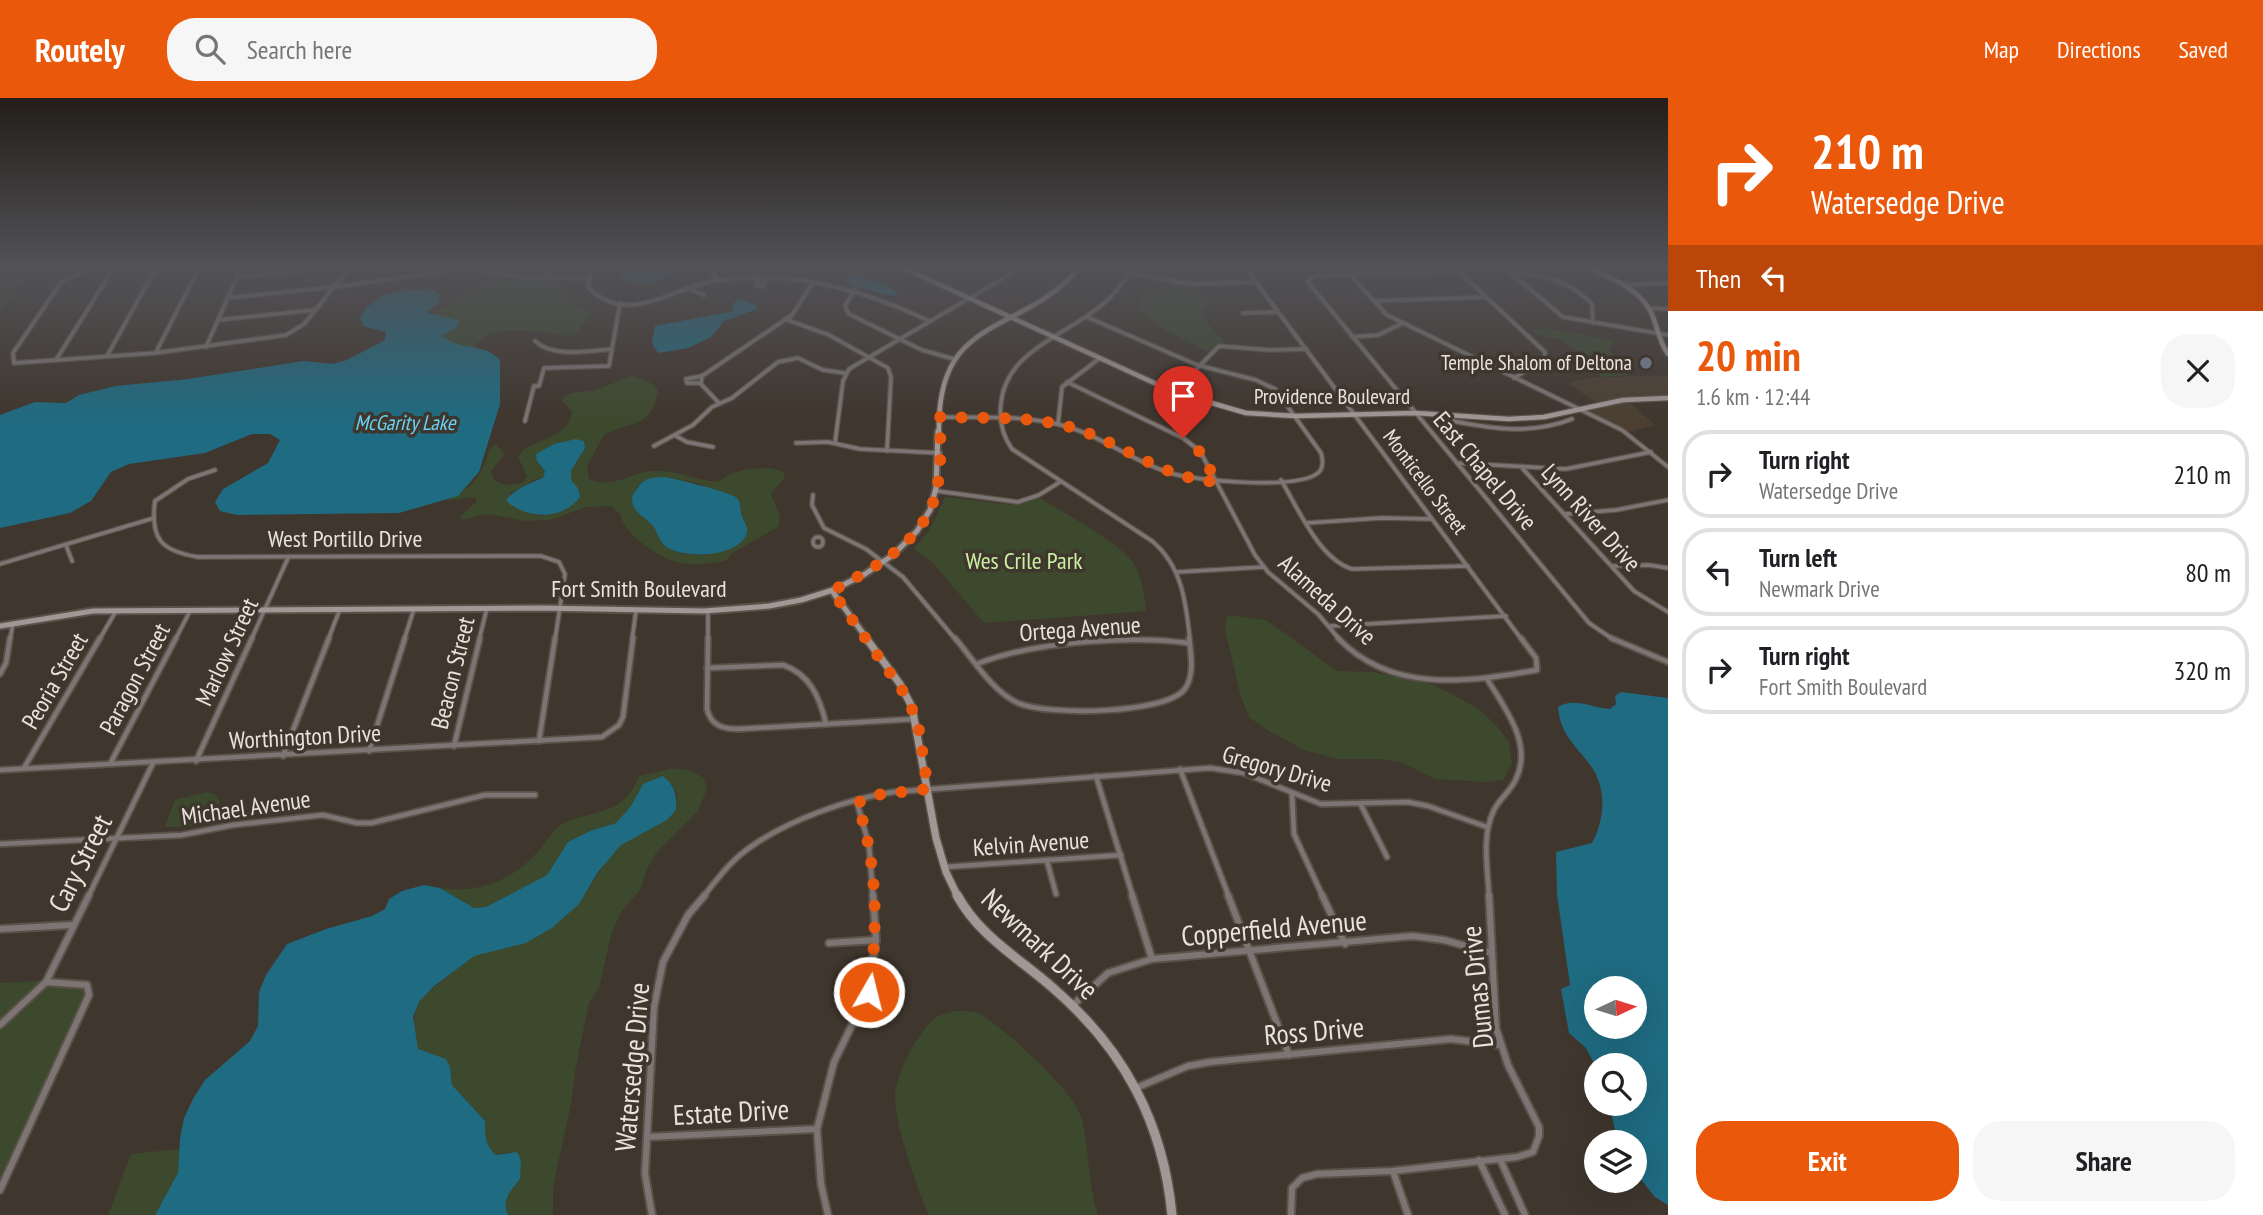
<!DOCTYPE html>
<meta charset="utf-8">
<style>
:root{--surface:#fff;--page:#f6f6f6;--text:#202124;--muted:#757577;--line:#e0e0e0;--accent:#ea580c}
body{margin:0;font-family:"PT Sans Narrow",sans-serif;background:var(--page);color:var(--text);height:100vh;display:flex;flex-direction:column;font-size:26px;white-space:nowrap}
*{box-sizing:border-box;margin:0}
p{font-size:23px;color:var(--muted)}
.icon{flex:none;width:38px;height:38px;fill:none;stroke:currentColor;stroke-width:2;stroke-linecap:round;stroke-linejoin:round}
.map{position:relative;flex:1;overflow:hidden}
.sheet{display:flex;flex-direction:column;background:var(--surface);width:595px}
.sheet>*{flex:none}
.banner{background:#ea580c;color:#fff;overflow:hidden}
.needle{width:46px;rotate:86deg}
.fabs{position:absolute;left:1584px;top:878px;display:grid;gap:14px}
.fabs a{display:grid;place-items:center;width:63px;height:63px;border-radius:50%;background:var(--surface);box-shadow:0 7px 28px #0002;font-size:35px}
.pin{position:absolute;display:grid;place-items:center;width:60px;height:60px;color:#fff;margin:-72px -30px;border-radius:50% 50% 50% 0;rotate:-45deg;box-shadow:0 0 7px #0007}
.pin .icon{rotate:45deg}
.me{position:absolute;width:77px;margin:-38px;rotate:8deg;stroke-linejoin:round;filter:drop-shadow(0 0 5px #0008)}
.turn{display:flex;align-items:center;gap:24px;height:147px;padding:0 28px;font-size:32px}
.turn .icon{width:91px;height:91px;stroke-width:2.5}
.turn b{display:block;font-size:49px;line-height:60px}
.then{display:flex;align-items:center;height:66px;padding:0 28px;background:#0003;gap:14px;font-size:26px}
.round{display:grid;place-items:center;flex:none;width:74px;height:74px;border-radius:28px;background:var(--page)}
.head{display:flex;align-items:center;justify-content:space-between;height:119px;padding:0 28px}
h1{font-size:42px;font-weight:800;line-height:52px;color:var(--accent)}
.action{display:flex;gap:14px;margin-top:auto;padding:14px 28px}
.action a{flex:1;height:80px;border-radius:28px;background:var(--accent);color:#fff;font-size:28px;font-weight:800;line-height:80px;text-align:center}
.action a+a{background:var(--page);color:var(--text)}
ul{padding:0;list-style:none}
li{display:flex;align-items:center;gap:21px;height:88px;margin:0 14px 10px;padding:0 14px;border:4px solid var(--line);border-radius:28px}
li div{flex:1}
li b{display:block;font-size:26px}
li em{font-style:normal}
header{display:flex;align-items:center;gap:42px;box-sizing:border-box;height:98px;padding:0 35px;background:var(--accent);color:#fff}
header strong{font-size:33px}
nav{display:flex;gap:38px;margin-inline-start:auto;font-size:24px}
.search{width:490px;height:63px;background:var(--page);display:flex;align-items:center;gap:18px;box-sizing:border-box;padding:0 24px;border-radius:28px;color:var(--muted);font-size:26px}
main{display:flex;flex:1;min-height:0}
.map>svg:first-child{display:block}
</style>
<header>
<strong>Routely</strong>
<div class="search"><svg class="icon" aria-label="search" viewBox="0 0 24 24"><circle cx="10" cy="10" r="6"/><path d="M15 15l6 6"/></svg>Search here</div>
<nav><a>Map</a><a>Directions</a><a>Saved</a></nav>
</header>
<main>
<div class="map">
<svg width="1668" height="1117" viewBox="0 0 1668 1117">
<rect width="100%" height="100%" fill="#3f362d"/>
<!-- built -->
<g fill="#4c3f32">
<path d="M789,168H896L904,171L881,183L833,172Z"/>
<path d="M1668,277V299L1598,306L1568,285L1589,280Z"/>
<path d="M1628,303L1655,327L1628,334L1584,312Z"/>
</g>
<!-- green -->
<g fill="#3d492d" fill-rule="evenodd">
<path d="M55,168H71L18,187L0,215V191L4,185Z"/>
<path d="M499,177L557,181C563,200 575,206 592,216L574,238L518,232L492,234L461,258L408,231Z"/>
<path d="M1174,184L1197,188L1198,196L1209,203L1202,219L1224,244L1208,254L1169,234L1139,212L1141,199L1148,194L1170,193Z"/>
<path d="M1550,231L1615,243L1609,252L1629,277L1602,279C1590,268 1578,252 1563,243C1552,237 1540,242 1531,232Z"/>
<path d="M634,278L653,286L658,292C651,332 633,321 604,337L587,368L589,381C611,392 630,375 652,373C673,371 696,382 717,384L732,375L748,371L771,370L784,374L785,379L771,396L780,419L778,429L732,455L727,462C689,471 669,467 639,443C631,436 622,426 620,416L611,408L586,409L550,422L525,423L486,416L462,422L461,418L476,404V399L445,403C468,394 485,376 489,351L496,346L505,356L491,373L494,382L504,387L522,385L527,379L518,358L523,352C539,341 570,337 572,314L561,301C573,291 587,296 601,290C613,286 621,280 634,278ZM585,350L571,373V382L578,390L565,412L540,418L513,409L510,396L534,382L543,380L545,373L539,366ZM665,379L701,386L712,393L729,396L740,403L741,419L746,426L707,457C694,457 675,456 665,447C659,442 658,434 653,428C640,412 627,415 637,389Z"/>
<path d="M945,399L1011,407L1040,400C1062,414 1122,446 1134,466C1143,481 1144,496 1146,513L984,525L933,465L914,451L930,431Z"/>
<path d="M1234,518L1266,522L1337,573L1373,574L1434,587L1477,610L1496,627L1509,644L1512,666L1503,682L1486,684L1435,681L1401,664L1380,661H1338L1304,652L1267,632L1249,619L1240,596L1225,531L1227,519Z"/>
<path d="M674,670L691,673L704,680L707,691L698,713L656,755L648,769L640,792L621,814L611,837L599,890L589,905L575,973L571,1006L553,1089V1117H508C501,1101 511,1093 520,1081L510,1054L496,1057C485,1047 485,1037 485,1023L452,987L450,969L418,951C404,894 433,897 465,862C492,848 524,849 550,831C555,828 578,807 581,802C595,784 604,761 622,746C639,732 660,729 676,712L677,696L672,686H643L631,708L616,725L590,733L568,744L547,777L530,788L486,809L474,810L440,790C480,796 515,781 540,751C547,742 556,728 566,724C600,710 623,718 639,678Z"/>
<path d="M207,694L216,697L220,703L217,715L194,729H165L175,702Z"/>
<path d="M42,883L0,923V885Z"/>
<path d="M45,888L78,889L83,891L85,898L0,1082V932Z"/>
<path d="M955,913C964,913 974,912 982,917C1006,932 1075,994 1082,1021C1089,1053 1088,1086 1098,1117H929C917,1091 894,1024 895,997C897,974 917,935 935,920C940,916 949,915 955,913Z"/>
<path d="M179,1051L178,1075L155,1117H108L131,1056Z"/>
</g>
<!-- water -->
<g fill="#1f6b81" fill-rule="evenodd">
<path d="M621,168H675L670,177L645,186L623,182L619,176Z"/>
<path d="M849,178C864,179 889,186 898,196L892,198L849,187L844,180Z"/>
<path d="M433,191L440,197L439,205L426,214L460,223L455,230L441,238C446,240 451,244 457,246C471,250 488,249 500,262V306L479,374L458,398L399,415L237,417L220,413L215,404L223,391L268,365L280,342L270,336H252L205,355L129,366L111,374L91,403L70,415L0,430V317L35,304L66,305L79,297L115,288L188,281L304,263L332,266L347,262L385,242L386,234L363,228L360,219C376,192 404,192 433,191Z"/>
<path d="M739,201L757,207V211L724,223L711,239L688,250L658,255L652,245L655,228L734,213L732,207Z"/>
<path d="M576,341L584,343L585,350L571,373V382L578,390L580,399C562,423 527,421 506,403C512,392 532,384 543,380L545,373L537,363L536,356L554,346Z"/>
<path d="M665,379C677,381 730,394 737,400C741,404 740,410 741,415C742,422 749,428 747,435C739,460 681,462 664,447C659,442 657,433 653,428C644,417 632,416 632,399C641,383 645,379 665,379Z"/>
<path d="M1621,594L1668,600V1107L1655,1099L1635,1074L1634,1045H1618L1609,1006H1634V968L1596,969L1586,950L1569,935L1561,891L1570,887L1557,797L1556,754L1592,745C1604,723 1607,694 1593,671C1578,649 1560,638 1558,609C1574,599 1592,610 1610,611L1616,606L1615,598ZM1596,891H1634V929H1596Z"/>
<path d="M663,678C675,688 677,696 676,712L667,722L621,747L598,774L579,806L552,830L526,845L474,858L433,889L419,904L413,919L418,951L446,961L450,969L452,987L485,1023C485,1037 485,1047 496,1057L517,1054L521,1062L520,1081C511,1093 501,1101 508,1117H155L178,1075L180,1040L184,1020L194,999L205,982L250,943L258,928L259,894L266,877L287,846L326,831L372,818L385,811L389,801L402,793L424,787L440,790L474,810L486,809L547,777L568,744L590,733L616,725L631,708L643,686Z"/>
</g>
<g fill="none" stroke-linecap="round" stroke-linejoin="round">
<defs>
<g id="street-far2">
<path d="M96,168L62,183L13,255L14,265L155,255L286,237L304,226L351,168"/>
<path d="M593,168L588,189C627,230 675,188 718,182C792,172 862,191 929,223"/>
<path d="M707,168L718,182"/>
<path d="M1095,168L1190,186L1257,184"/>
<path d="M1244,168L1522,542"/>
<path d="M1342,168L1387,217L1622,332L1668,369"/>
<path d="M1453,168L1545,254L1544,262L1514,280"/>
<path d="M1503,168L1563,219L1668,237"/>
<path d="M1663,168L1668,171"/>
<path d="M0,173L18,168"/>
<path d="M1459,173L1316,178L1307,183L1589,525L1614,542"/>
<path d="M1130,174C1121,188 1112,200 1098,210C1063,238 1006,254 1001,305C999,321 1002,337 1012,351L1152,443C1182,468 1186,504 1190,542"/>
<path d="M498,175L507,168"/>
<path d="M1512,175C1543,175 1570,183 1592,206L1593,225"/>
<path d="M237,179L348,168"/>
<path d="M757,179V187L763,188L767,180"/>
<path d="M545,180L551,168"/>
<path d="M1623,187L1668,185"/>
<path d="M690,191L704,197"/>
<path d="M855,191L845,208L849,216L922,252L954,261"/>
<path d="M227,200L335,189L467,170L521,179L588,180"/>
<path d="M1374,203L1486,199"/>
<path d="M1649,210L1668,211"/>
<path d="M1243,215L1277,214"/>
<path d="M785,221L829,237L888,270L891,279L887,353"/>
<path d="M218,222L314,212"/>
<path d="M1352,239L1378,237L1401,226"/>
<path d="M535,243C553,260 589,253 612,251"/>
<path d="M206,249L242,168"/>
<path d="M156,254L200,168"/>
<path d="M107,258L157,168"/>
<path d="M56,262L115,168"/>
<path d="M1067,284L1183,340L1200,353L1255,457L1268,474L1318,516L1340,542"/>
<path d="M700,285H687L686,281L702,278"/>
<path d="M1174,294L1219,248L1269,252L1306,251"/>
<path d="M719,305L701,286L702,278L792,217L814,183"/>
<path d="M940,319C979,320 1019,317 1057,326C1098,335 1131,363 1170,375C1196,383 1297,392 1318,375C1324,370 1323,362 1321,355L1275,291L1256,282L1197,267L1087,219"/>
<path d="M1442,321C1487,330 1528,338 1572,321"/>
<path d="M525,323L534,288H539L544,270L609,268L620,205"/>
<path d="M1058,326L1062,289L1100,260"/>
<path d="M676,338L687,344L713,349"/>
<path d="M796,345L828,344L860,351L940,355"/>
<path d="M835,345L843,283L849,271L1024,168"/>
<path d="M654,348L693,327L712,309L732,300L778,264L798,260L823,272L845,275"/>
<path d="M1457,365L1566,371L1651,354"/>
<path d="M1523,371L1634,493L1668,514"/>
<path d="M215,372L188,381L155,403C150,441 161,453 198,459L541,458L559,464L565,476L555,542"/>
<path d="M1281,382C1298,410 1319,461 1352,471L1468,468"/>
<path d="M937,393L1018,404L1039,397L1060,384"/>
<path d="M813,397L812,407L824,430L866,451L903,479L956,542"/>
<path d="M1565,416L1616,412L1668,402"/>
<path d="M1307,425L1381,420L1432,421"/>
<circle cx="818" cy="444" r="5"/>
<path d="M66,447L72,463"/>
<path d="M0,466L154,420"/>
<path d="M1612,468L1649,467L1668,470"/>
<path d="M1177,474L1264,469"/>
<path d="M1331,528L1506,518"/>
<path d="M10,542L13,525"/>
<path d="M99,542L116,513"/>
<path d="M175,542L190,513"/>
<path d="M251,542L288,460"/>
<path d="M328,542L340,511"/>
<path d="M404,542L414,511"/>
<path d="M479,542L487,510"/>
<path d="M632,542L636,513"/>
<path d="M708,542V513"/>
</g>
<g id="street-far1">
<path d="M708,540L707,611C711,628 723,631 739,631L915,621"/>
<path d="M955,540C973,561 992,593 1018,605C1047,618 1163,616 1184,592C1195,579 1191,555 1189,540"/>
<path d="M1338,540C1391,596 1469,584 1537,572L1536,560L1521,540"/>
<path d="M1611,540L1668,564"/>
<path d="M977,566C1032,544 1129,537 1188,545"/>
<path d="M707,570L783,567C810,576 820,600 826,626"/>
<path d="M0,576L6,565L10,540"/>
<path d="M1487,581C1505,610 1533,646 1516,681C1511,693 1499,701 1494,712C1481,738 1488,771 1489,799"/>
<path d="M539,643L555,540"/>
<path d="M454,648L480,540"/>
<path d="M369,653L405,540"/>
<path d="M283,658L329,540"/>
<path d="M196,663L252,540"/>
<path d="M110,666L176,540"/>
<path d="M24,670L100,540"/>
<path d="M1180,671L1229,799"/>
<path d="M0,672L602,639L619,627L623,619L633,540"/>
<path d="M1096,678L1133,799"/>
<path d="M1292,696L1294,736L1323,799"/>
<path d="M857,705L869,747L873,799"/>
<path d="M1361,707L1387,759"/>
<path d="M0,746L182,737L233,727L323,717L357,725H371L485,697H535"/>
<path d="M1047,763L1056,796"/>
<path d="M945,769L1121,757"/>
<path d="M88,799L153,665"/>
<path d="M703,799C718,780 732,761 752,748C789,722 848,701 893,694L1210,670L1244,675L1321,706L1408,704L1428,708L1487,729"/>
</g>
<g id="street">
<path d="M1132,797L1152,861"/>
<path d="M1228,797L1289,957"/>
<path d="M1322,797L1345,846"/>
<path d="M0,831L72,827"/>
<path d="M829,845L876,842"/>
<path d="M1073,907L1108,875L1152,861L1413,838L1444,842L1492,855"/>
<path d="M0,927L46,884L89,797"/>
<path d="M1136,990L1188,968L1210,964L1451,941L1500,947"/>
<path d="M647,1039L817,1031"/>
<path d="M1500,1061L1525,1117"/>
<path d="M1479,1062L1505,1117"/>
<path d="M1393,1073L1408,1117"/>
<path d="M0,1092L89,897L87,887L46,884"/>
<path d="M652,1117L645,1076L654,909L663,864L688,817L705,797"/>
<path d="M828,1117L821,1086L817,1031L834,964L868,894L876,842L873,797"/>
<path d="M1291,1117L1292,1090L1302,1080L1317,1076L1393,1073L1517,1059L1533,1054L1539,1038V1029L1508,967L1496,930L1489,797"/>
</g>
<g id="secondary-far3">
<path d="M899,168L1174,294L1246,315L1296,318L1415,315L1509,321L1544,319L1623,302L1668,300"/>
<path d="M1581,168C1608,178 1642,190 1653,219C1658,232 1660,245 1668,256"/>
<path d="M939,335C936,213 1021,240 1081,168"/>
</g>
<g id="secondary-far2">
<path d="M832,493L868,542"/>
<path d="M0,528L93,513L540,510L704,513L769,508L801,502L833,492L865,476L893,457L917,433L930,412L936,390L938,333"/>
</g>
<path id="secondary-far1" d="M866,540L900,586L912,609L936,740L946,774L958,799"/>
<path id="secondary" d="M957,797C979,838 1019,860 1053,890C1124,951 1163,1024 1172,1117"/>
</defs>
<!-- street-far2 casing -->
<use href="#street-far2" stroke="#5a5249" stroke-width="6"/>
<!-- street-far1 casing -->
<use href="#street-far1" stroke="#5a5249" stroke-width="8"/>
<!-- street casing -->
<use href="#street" stroke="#5a5249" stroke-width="10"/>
<!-- secondary-far3 casing -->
<use href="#secondary-far3" stroke="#5a5249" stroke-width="7"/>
<!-- secondary-far2 casing -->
<use href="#secondary-far2" stroke="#5a5249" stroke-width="9"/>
<!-- secondary-far1 casing -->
<use href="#secondary-far1" stroke="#5a5249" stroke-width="10"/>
<!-- secondary casing -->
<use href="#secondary" stroke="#5a5249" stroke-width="12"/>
<!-- street-far2 -->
<use href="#street-far2" stroke="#7c7574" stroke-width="3.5"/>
<!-- street-far1 -->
<use href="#street-far1" stroke="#7c7574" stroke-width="4.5"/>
<!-- street -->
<use href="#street" stroke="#7c7574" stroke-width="6"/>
<!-- secondary-far3 -->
<use href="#secondary-far3" stroke="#a39796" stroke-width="4.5"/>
<!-- secondary-far2 -->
<use href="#secondary-far2" stroke="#a39796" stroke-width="5"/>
<!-- secondary-far1 -->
<use href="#secondary-far1" stroke="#a39796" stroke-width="7"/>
<!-- secondary -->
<use href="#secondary" stroke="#a39796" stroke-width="9"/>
</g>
<!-- sky -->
<linearGradient id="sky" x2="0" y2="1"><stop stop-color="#231e19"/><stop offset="0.52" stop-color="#525257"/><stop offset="1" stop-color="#525257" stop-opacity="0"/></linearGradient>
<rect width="1668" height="324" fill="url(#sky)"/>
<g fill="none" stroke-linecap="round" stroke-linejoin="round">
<!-- route -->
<path stroke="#ea580c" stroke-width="12" stroke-dasharray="0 21.6" d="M869,894C878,832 878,764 857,705L875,697L928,691L919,632L909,602L832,493C875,469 927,443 937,390C942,367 940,342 940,319C983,321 1031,317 1073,330C1125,346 1160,380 1217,384L1200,354L1183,340"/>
</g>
<!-- markers -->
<circle fill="#6b7280" stroke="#3f362d" stroke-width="2.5" cx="1646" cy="265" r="7"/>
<g text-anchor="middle" stroke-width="7" stroke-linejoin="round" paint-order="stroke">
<!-- far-poi labels -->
<g font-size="21" fill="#e9e3dd" stroke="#3f362d" text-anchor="end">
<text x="1632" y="272">Temple Shalom of Deltona</text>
</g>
<!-- far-street labels -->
<g font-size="21" fill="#e9e3dd" stroke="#3f362d">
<text x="1332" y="306">Providence Boulevard</text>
<text transform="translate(1425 384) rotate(53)" y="7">Monticello Street</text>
</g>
<!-- far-water labels -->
<g font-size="21" font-style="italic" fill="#68d3f6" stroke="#3f362d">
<text x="405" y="332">McGarity Lake</text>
</g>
<!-- street labels -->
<g font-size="24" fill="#e9e3dd" stroke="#3f362d">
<text transform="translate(1485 373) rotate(50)" y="8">East Chapel Drive</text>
<text transform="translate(1591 420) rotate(48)" y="8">Lynn River Drive</text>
<text x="345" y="449">West Portillo Drive</text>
<text x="639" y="499">Fort Smith Boulevard</text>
<text transform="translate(1327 502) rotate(42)" y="8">Alameda Drive</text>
<text transform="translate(1080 531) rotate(-4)" y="8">Ortega Avenue</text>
<text transform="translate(227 554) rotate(-65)" y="8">Marlow Street</text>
<text transform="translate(453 575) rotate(-76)" y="8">Beacon Street</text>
<text transform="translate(135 581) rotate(-62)" y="8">Paragon Street</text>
<text transform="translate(55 583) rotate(-60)" y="8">Peoria Street</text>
<text transform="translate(305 639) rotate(-3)" y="8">Worthington Drive</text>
<text transform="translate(1277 671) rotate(16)" y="8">Gregory Drive</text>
<text transform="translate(246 710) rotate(-8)" y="8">Michael Avenue</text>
<text transform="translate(1031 746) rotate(-4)" y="8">Kelvin Avenue</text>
</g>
<!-- park labels -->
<g font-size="24" fill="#cbefa0" stroke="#3f362d">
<text x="1024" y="471">Wes Crile Park</text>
</g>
<!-- near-street labels -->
<g font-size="28" fill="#e9e3dd" stroke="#3f362d">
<text transform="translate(80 765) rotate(-63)" y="10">Cary Street</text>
<text transform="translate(1274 830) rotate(-5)" y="10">Copperfield Avenue</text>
<text transform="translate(1040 846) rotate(43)" y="10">Newmark Drive</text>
<text transform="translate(1477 889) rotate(-96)" y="10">Dumas Drive</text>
<text transform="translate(1314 933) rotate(-5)" y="10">Ross Drive</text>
<text transform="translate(632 969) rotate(-85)" y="10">Watersedge Drive</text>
<text transform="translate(731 1014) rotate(-3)" y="10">Estate Drive</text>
</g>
</g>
</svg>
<div class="fabs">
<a><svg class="needle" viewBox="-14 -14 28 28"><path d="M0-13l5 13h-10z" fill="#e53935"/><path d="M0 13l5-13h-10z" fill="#757577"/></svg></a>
<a><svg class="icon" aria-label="search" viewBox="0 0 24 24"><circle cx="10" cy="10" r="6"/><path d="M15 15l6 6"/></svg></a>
<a><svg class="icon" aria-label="layers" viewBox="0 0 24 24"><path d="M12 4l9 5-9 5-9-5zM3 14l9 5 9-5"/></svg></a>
</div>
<div class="pin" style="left:1183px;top:340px;background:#d93025"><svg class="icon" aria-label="arrive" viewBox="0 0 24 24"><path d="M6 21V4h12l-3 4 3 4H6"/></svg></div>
<svg class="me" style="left:869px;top:894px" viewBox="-20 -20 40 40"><circle r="17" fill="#ea580c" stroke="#fff" stroke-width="3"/><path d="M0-11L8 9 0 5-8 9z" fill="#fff"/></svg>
</div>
<section class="sheet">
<div class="banner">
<div class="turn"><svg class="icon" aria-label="right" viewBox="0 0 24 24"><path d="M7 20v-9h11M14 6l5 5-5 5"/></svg><div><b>210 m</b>Watersedge Drive</div></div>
<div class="then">Then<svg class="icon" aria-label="left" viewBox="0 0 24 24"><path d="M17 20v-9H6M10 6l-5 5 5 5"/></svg></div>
</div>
<div class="head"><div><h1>20 min</h1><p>1.6 km · 12:44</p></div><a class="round"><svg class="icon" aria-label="close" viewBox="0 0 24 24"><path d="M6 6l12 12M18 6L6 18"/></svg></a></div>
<ul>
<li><svg class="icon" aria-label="right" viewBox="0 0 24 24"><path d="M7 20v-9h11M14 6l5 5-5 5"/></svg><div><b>Turn right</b><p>Watersedge Drive</p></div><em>210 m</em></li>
<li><svg class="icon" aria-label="left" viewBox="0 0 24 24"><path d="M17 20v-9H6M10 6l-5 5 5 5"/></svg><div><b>Turn left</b><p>Newmark Drive</p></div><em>80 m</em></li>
<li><svg class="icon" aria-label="right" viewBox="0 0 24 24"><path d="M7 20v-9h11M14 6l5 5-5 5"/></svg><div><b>Turn right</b><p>Fort Smith Boulevard</p></div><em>320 m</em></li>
</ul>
<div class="action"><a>Exit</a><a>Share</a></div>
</section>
</main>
